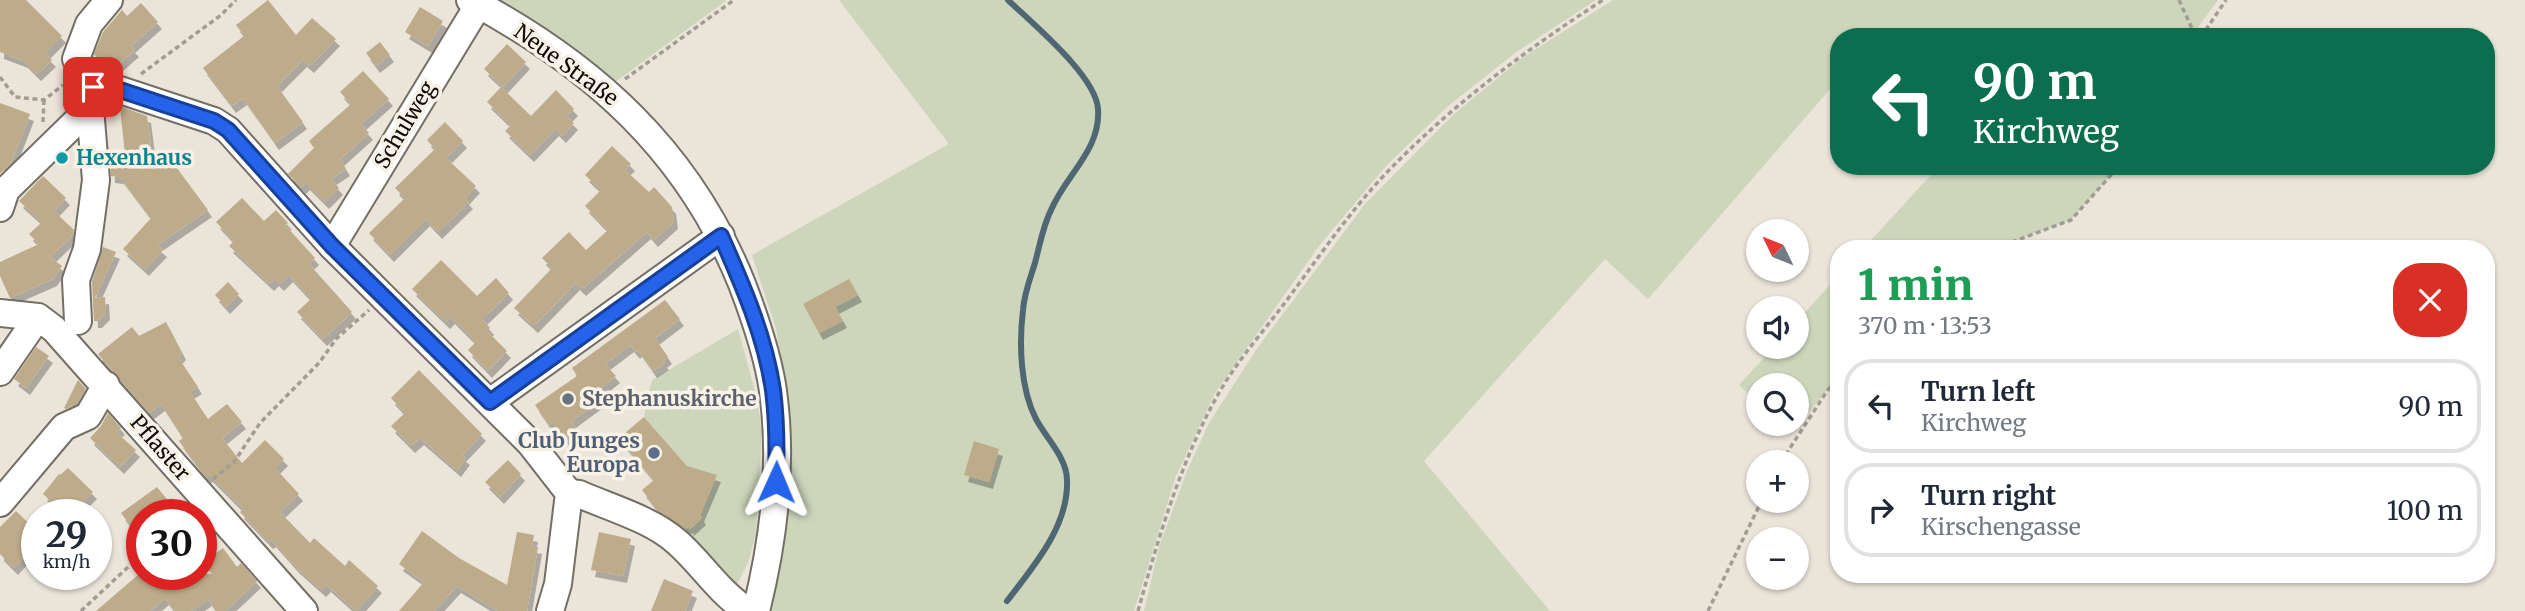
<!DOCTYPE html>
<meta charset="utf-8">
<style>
:root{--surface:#fff;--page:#f2f2f3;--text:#1f2937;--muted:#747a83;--line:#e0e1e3}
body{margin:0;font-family:Merriweather,serif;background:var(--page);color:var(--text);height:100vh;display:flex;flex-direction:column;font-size:26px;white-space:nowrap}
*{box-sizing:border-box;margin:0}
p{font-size:23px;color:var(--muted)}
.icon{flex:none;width:38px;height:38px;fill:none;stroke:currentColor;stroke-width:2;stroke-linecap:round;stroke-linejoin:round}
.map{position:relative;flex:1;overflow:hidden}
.side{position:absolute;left:1830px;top:240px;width:665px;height:343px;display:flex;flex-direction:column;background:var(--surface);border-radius:28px;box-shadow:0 2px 5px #0004}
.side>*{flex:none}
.banner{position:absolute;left:1830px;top:28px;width:665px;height:147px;border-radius:28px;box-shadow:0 2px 5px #0004;background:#0b6e4f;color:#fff;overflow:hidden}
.needle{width:46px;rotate:313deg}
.fabs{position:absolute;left:1746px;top:219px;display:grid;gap:14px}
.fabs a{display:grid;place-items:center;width:63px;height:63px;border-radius:50%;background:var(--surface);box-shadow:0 2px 5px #0004;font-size:35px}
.speed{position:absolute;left:21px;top:499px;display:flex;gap:14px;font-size:35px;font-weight:700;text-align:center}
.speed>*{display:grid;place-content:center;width:91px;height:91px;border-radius:50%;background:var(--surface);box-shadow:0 2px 5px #0004;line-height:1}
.speed small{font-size:18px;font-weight:400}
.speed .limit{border:10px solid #d22;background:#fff;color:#111}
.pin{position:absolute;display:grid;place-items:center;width:60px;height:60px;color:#fff;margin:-30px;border-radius:14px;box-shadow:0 4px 10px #0006}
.me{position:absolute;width:77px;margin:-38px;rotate:1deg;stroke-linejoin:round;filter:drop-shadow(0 0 5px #0008)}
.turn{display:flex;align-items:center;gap:24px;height:147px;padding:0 28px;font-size:32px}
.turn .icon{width:91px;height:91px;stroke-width:2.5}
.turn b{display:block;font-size:49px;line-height:60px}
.round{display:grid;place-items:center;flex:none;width:74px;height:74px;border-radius:28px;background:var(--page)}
.overview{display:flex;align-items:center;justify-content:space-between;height:119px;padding:0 28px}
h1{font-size:42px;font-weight:800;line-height:52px;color:#1e9e55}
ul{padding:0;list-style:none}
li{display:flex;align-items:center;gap:21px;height:94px;margin:0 14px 10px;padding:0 14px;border:4px solid var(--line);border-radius:28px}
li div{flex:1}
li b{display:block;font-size:26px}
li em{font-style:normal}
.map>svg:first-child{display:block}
</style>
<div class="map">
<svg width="2525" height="611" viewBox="0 0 2525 611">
<defs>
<filter id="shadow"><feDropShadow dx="4" dy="7" stdDeviation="0" flood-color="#0004"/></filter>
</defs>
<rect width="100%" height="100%" fill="#eae4d9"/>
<!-- green -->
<g fill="#cdd5bb">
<path d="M494,0H727L611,85Z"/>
<path d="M839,0H1596L1515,53L1447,107L1385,167L1319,246L1215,393L1176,476L1134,611H766L783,395L787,393L776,329L752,255L949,144Z"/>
<path d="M1613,0H2218L2191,37H1839V95L1830,89L1648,299L1605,259L1424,461L1550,611H1144L1159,547L1187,471L1209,423L1256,350L1365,204L1454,114L1522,58Z"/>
<path d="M1939,166H2119L2071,220L1996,248H1864Z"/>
<path d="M1839,275V377L1790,434L1779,424H1797V385H1759V404L1739,385L1774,347L1797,346V321Z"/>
<path d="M738,329L756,395L762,430L756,534L748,563L735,588L679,534L689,526L691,528L702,518L698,512L688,467L644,417L652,380Z"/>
</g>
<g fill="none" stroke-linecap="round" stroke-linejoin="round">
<!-- stream -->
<path stroke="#4e6773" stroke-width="6" d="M1007,601C1033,567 1069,526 1067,480C1067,458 1046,438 1036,419C1020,388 1019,343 1023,310C1024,294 1030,279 1035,263C1040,244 1043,225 1052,208C1067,174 1101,149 1098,109C1096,76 1033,24 1008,0"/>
</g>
<!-- building -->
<g fill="#bdab8a" filter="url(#shadow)">
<path d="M0,0H26L62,36L45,53L52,60L37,74L24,61L0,52Z"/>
<path d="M268,0L296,35L312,18L336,39L310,66L303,60L277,86L303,122L275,143L243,98L232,106L203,68L244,36L236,25Z"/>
<path d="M141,3L158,22L131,46L135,50L110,72L94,54L103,32L122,10L127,16Z"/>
<path d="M420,7L443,21L428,46L405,32Z"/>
<path d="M380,42L390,55L376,66L366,53Z"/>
<path d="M507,44L526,62L503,87L484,69Z"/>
<path d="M363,71L389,99L361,124L369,133L340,159L346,169L331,179L339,188L325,202L306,183L302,187L288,174L314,148L309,141L351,104L340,92Z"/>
<path d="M501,87L531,116L556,90L574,109L567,116L574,123L562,136L555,129L530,155L505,131L511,125L487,102Z"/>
<path d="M0,103L30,114L11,163L0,174Z"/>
<path d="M122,107L147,116L154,170L171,160L208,210L157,245L163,250L145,269L123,249L151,218L120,177L111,176L110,153L125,154L120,108Z"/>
<path d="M445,122L463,141L446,158L476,186L465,198L469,202L438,232L426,219L390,255L369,233L405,198L395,188L435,149L427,140Z"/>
<path d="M612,146L631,164L625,170L649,192L654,187L672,207L674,222L654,240L647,232L582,289L576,283L534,326L514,308L552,268L542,258L569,232L586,250L608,230L585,206L601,190L585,175Z"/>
<path d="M43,176L66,198L54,211L74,230L73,235L50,257L62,266L53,279L10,298L0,276V262L39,244L29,234L42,222L19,201Z"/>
<path d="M242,198L264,221L276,210L288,223L285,225L315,258L309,264L352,312L323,339L297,312L311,299L289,275L280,284L275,279L270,284L229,246L234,241L216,222Z"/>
<path d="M103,247L116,252L95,298L105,297L106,313L98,321H94L92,282Z"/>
<path d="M441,260L477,296L496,278L509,293L482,319L490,328L487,331L507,351L488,371L468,350L476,342L451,317L446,322L412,289Z"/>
<path d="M849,279L858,295L835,307L843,321L819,333L803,304Z"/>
<path d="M228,282L239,294L226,307L215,295Z"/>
<path d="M665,300L680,319L655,338L668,357L663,361L665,363L653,371L638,350L636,352L630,345L605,364L616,376L594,394L599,401L572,421L577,431L565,439L553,422L549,425L535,405L577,376L572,368Z"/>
<path d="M166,322L182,353L178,357L198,387L190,392L208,419L227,404L242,422L222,438L242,463L265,440L284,459L275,468L299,494L280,512L310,543L314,538L345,566L349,560L378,586L356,611L327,585L322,590L295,566L272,540L269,542L240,512L243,509L209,475L206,477L204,475L179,441L183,438L161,404L149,413L98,354L132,327L139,336Z"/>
<path d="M36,347L49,356L26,388L14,379Z"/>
<path d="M419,370L482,434L462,455L466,458L457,470L420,438L411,446L391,426L405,413L391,398Z"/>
<path d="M78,380L86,389L77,404L66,409L64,408Z"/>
<path d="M108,413L121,428L116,432L136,450L120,467L90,438L101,426Z"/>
<path d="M644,417L687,466L717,475L700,515L702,518L690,529L689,526L685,529L658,511L642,490L654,480L619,438Z"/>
<path d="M974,441L999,449L989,482L964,475Z"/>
<path d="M508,460L521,474L500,497L485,482Z"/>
<path d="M68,468L93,492L71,514H65L43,494L59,474L60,475Z"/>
<path d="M157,487L179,514H142V540L121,513Z"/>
<path d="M16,511L37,531V543L14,568L0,554V527Z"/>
<path d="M422,531L459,558L507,585L517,532L534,535L532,546L538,547L527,611H498L457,586L434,611H399L424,582L399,564Z"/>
<path d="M599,532L631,539L623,576L591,570Z"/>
<path d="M223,548L237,567L241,563L257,581L225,611H216L208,599L191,611H175L165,598L150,611H96L139,574H213L204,562Z"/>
<path d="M664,579L693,591L685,611H651Z"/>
</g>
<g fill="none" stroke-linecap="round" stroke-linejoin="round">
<defs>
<g id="minor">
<path d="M470,0C594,66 689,152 742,284C755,318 768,355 773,391C783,464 774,539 756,611"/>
<path d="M93,87L117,89L214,121L228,130L332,246L530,443L569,493L558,584L550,611"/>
<path d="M93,87L84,77L76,59L89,24L109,0"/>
<path d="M0,208L6,190L90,108L92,96"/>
<path d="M332,246L479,4"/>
<path d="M0,313L38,317L54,329L304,611"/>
<path d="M78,321L76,280L87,249L96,180L90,108"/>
<path d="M0,372L38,317"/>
<path d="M490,402L721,236"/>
<path d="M569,493L579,494C611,508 651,519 677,542C702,564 720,594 748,611"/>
<path d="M0,503L64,427L88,416L106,385"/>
</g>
</defs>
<!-- minor casing -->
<use href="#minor" stroke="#746f65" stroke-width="30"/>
<!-- path -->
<g stroke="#a19d94" stroke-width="3.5" stroke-dasharray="5 3.5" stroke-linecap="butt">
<path d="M2179,0L2196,37"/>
<path d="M2201,37L2226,0"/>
<path d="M141,74L221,15L236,0"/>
<path d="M0,77L15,97L44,100L63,85"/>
<path d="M625,79L734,0"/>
<path d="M43,122L44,100"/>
<path d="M1996,248L2071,220L2119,166"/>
<path d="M1781,462L1827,391L1839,377"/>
<path d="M213,479L234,462L260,423L319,363L336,339L369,310"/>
<path d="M81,611L142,554"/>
<path d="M1138,611C1158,539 1180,464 1216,398C1234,365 1261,334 1284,304C1319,257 1351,209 1392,167C1455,103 1527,49 1603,0"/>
<path d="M1708,611L1762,500"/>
</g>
<!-- minor -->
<use href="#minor" stroke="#fff" stroke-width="26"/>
</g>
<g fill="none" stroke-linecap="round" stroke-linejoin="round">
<defs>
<path id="route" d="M93,87L117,89L214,121L228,130L332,246L490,402L721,236C743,286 765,336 773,390C777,421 777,451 776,482"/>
</defs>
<!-- route casing -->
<use href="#route" stroke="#184099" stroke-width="18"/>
<!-- route -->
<use href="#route" stroke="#2563eb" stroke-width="12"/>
</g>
<!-- markers -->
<circle fill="#0f9aa8" stroke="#f7f1e6" stroke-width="2.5" cx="62" cy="158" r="7"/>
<circle fill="#6b7280" stroke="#f7f1e6" stroke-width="2.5" cx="568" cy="399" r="7"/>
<circle fill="#5c6f8a" stroke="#f7f1e6" stroke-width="2.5" cx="654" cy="453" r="7"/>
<g text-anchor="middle" stroke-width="7" stroke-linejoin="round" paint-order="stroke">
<!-- street labels -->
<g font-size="21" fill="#0d0b08" stroke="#f7f1e6">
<text transform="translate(566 65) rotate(36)" y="7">Neue Straße</text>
<text transform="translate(405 125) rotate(-59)" y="7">Schulweg</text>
<text transform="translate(160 448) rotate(49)" y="7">Pflaster</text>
</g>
<!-- culture labels -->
<g font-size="21" font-weight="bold" fill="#0d838f" stroke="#f7f1e6" text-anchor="start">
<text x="76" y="165">Hexenhaus</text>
</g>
<!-- worship labels -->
<g font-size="21" font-weight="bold" fill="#5b616d" stroke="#f7f1e6" text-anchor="start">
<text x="582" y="406">Stephanuskirche</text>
</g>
<!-- service labels -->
<g font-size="21" font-weight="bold" fill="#4e5e75" stroke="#f7f1e6" text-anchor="end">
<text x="640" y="448">Club Junges<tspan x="640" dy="24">Europa</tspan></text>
</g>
</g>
</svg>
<div class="fabs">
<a><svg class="needle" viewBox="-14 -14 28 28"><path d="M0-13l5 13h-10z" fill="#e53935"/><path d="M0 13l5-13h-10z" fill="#747a83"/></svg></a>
<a><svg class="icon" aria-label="sound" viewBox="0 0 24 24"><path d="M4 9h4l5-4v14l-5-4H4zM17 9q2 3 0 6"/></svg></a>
<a><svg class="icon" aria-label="search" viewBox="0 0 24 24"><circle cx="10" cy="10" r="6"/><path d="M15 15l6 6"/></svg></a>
<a>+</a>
<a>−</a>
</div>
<div class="speed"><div>29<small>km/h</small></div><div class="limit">30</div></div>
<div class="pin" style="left:93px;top:87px;background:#d93025"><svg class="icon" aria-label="arrive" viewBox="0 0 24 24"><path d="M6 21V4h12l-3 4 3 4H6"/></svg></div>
<svg class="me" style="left:776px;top:482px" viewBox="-20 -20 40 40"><path d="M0-17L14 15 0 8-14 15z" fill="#2563eb" stroke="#fff" stroke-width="4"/></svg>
<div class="banner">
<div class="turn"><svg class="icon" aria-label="left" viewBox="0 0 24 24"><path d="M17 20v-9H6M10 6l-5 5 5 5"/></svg><div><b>90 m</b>Kirchweg</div></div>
</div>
<section class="side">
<div class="overview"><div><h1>1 min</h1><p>370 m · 13:53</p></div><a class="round" style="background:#d93025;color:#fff"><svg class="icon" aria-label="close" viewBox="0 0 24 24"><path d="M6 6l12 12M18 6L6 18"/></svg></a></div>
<ul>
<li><svg class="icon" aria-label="left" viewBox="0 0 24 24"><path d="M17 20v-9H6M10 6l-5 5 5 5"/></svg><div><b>Turn left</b><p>Kirchweg</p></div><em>90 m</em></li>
<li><svg class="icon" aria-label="right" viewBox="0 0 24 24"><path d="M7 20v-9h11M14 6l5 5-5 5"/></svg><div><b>Turn right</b><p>Kirschengasse</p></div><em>100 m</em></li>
</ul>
</section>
</div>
